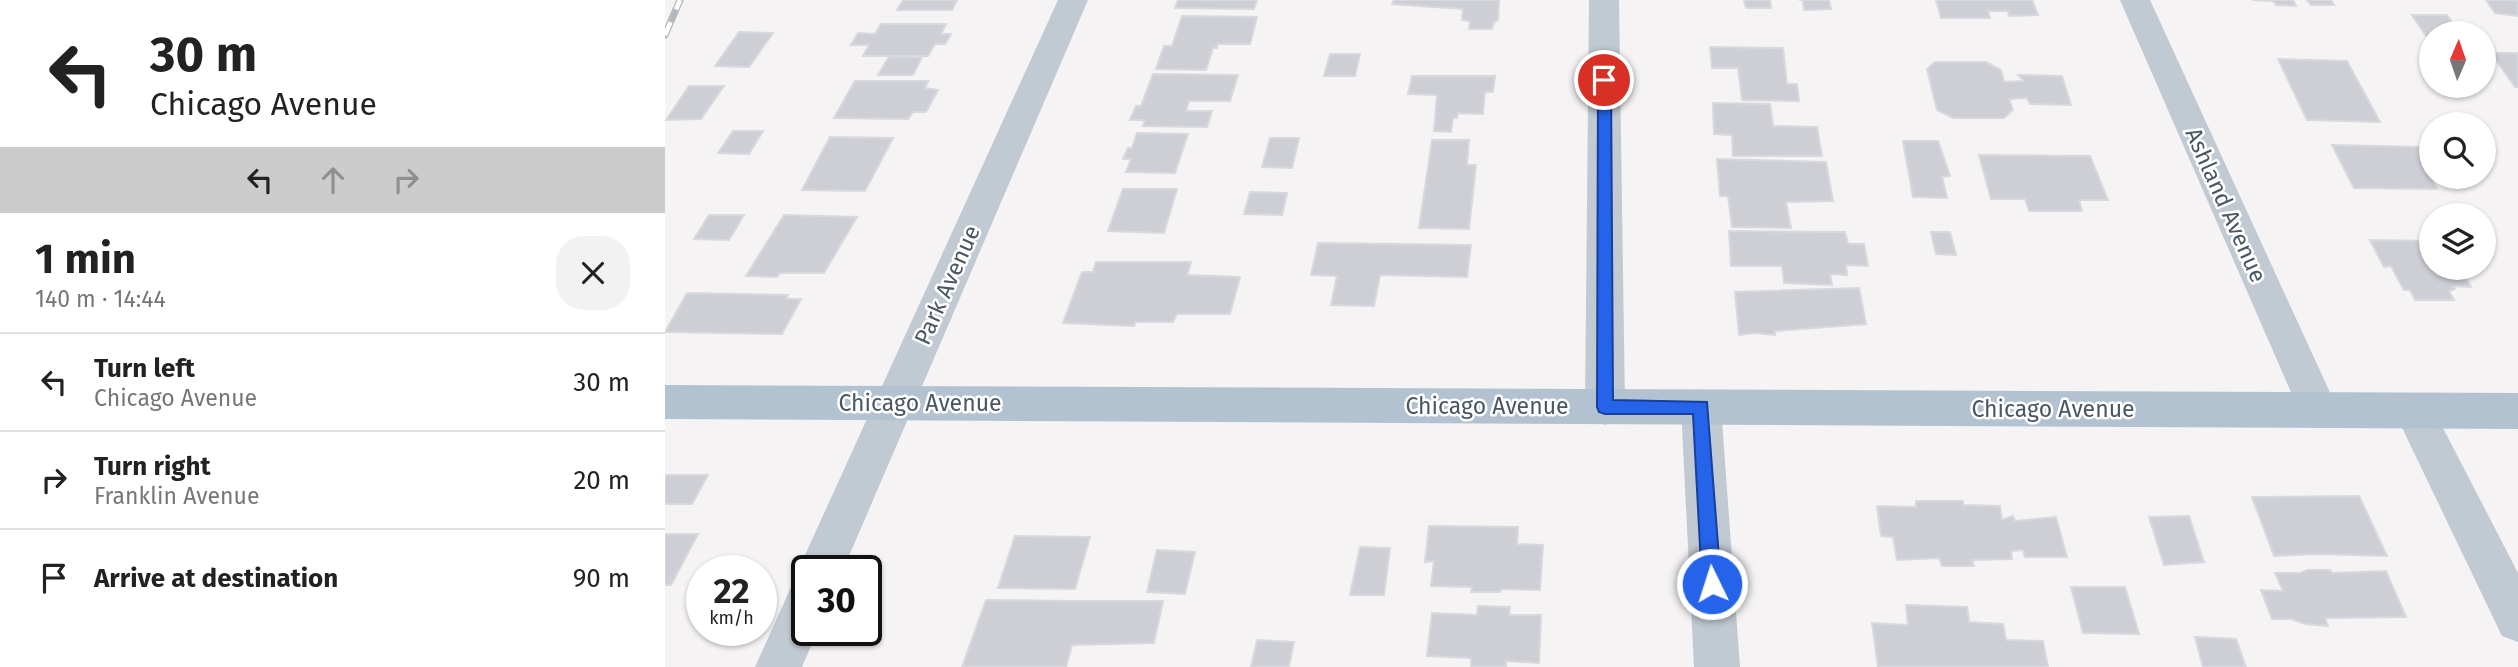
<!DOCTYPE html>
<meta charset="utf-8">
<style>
:root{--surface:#fff;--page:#f2f2f2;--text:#222;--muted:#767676;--line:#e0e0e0}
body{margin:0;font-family:"Fira Sans",sans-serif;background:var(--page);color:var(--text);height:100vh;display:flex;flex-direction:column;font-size:26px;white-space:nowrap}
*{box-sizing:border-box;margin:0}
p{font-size:23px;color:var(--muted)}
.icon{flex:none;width:38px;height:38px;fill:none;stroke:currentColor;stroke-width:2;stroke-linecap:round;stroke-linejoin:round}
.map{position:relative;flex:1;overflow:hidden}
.sheet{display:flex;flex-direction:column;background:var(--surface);width:665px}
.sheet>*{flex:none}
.hud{background:#fff;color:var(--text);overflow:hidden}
.needle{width:46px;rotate:2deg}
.controls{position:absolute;left:1754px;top:21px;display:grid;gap:14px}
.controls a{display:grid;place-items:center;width:77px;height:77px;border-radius:50%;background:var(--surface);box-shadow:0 2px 5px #0004;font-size:35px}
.speed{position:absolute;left:21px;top:555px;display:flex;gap:14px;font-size:35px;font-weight:700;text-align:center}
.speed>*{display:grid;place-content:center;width:91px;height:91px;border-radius:50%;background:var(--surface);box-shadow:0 2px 5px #0004;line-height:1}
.speed small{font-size:18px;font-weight:400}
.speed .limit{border:4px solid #111;border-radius:10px;background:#fff;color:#111}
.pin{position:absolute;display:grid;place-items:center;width:60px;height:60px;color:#fff;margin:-30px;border:4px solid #fff;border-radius:50%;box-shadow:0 2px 7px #0007}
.me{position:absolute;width:77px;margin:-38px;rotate:356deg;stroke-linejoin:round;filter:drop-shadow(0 0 5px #0008)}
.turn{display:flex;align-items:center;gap:24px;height:147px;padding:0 35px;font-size:32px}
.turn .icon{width:91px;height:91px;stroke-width:2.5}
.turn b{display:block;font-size:49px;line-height:60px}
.lanes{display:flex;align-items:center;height:66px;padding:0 35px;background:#0003;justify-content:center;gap:35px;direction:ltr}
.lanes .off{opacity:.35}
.round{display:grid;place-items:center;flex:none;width:74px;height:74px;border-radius:28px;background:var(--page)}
.summary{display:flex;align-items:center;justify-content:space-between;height:119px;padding:0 35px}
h1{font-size:42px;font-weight:700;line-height:52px}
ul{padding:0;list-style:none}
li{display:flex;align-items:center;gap:21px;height:98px;padding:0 35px;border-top:2px solid var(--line)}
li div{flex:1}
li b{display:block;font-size:26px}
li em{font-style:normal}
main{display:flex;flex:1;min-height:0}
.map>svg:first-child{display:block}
</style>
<main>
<section class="sheet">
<div class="hud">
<div class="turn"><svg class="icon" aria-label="left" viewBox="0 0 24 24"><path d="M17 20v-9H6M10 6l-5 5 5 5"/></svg><div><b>30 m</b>Chicago Avenue</div></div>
<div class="lanes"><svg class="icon" aria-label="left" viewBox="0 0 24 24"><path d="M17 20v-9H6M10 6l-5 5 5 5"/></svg><svg class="icon off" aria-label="ahead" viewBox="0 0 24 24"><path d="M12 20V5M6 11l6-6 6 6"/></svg><svg class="icon off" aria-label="right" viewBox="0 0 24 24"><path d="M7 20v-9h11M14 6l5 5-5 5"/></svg></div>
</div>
<div class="summary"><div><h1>1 min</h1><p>140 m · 14:44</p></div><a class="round"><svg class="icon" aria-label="close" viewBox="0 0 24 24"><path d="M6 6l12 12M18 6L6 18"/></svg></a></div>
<ul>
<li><svg class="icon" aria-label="left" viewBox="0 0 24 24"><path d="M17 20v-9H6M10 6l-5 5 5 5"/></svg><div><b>Turn left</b><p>Chicago Avenue</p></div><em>30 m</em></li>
<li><svg class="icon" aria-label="right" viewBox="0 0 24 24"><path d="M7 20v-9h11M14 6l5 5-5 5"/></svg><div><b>Turn right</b><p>Franklin Avenue</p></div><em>20 m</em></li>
<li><svg class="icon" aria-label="arrive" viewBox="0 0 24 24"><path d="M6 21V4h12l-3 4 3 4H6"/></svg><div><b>Arrive at destination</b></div><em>90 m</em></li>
</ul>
</section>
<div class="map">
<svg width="1853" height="667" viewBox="0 0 1853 667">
<rect width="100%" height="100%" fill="#f5f3f3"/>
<!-- building -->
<g fill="#cdcfd5" stroke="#d7d9de" stroke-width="2">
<path d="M238,0H292L287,10H232Z"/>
<path d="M513,0H592L589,9L510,8Z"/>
<path d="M729,0H834L833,20L829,22L827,29H804L805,21L797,20L798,9L727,4Z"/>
<path d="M1079,0H1105L1106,8H1081Z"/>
<path d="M1134,0H1164L1166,9L1139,10L1138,0Z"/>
<path d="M1271,0H1367L1373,15L1344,16L1343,11H1323L1325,18H1276Z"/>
<path d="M1587,0H1628L1631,6L1611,5L1608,1Z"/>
<path d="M1642,0H1666L1669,5H1646Z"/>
<path d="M1821,0H1853V16L1830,13Z"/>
<path d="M1747,15H1782L1794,33H1766V39H1763Z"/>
<path d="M517,16L592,17L585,44H553L552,48H548L541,70L491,69L499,46H507Z"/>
<path d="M216,24H281L276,34H286L280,44H270L263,56H198L204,45H186L193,33L210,34Z"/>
<path d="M74,32L108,33L84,67L50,66Z"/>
<path d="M1045,47L1118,48L1122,84H1132L1134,101L1077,100L1073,68H1047Z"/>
<path d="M1826,53H1853V87H1850Z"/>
<path d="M665,54H695L690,76H659Z"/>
<path d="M224,57H257L248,75H213Z"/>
<path d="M1613,59L1682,61L1715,122L1642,120Z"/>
<path d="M1270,62H1321L1336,70L1339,82L1359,81L1353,75L1397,76L1406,105L1365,104L1362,98L1344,99L1348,110L1339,118H1288L1272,110L1262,69Z"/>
<path d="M488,74L573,75L565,101H524L521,111H547L542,127L478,126L480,120H465L471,106H476Z"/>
<path d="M747,76H830L828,92H820L818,114L793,113L792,118H788L786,132L769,131L772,95L743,94Z"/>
<path d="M190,81H263L260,88L273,90L261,112H248L243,119L169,118Z"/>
<path d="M24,86H59L36,119L1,120Z"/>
<path d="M1048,103L1105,104L1108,126L1152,127L1157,156H1068L1067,135L1049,134Z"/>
<path d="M68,131H98L84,154L53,153Z"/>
<path d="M472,133L523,134L510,173L461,172L466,159H458L463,148H467Z"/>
<path d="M165,137L228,138L200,191L137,190Z"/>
<path d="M605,138H634L627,168L597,167Z"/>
<path d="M767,140H804L802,165H811L804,229L754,228Z"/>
<path d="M1238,141H1273L1285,176L1277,177L1282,198L1248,197Z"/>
<path d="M1667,145L1755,147L1766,165L1760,168L1772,189L1689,188Z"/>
<path d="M1314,155L1425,156L1443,200H1414L1417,211H1364L1360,199H1326Z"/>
<path d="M1052,159L1161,162L1168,201L1121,202L1126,228L1067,227L1063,196H1055Z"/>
<path d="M458,189H512L499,233L443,231Z"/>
<path d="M585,192L622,193L617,215L579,214Z"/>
<path d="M44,215H79L64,240L29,239Z"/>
<path d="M119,215L192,217L159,273H115L112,277L81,276Z"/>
<path d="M1064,231L1180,232L1183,244H1199L1203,266L1181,265L1182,275L1165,274L1167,285L1119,283L1117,266H1066Z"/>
<path d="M1266,232H1285L1291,255L1271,254Z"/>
<path d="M1705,240L1766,241V268H1797L1799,270H1796L1806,287L1788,286L1790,289L1784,291L1789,300H1750L1745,290H1739L1726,266L1719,267Z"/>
<path d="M653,243L806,245L802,277L715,275L709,306L666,305L672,276L646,275Z"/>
<path d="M431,262H526L522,275L575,277L565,314H512L508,322H471L469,326L398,323L417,272H428Z"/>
<path d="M1194,288L1201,324L1110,331V335L1089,333L1074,335L1070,292Z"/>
<path d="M22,293L123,295L121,299H136L117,334L0,332Z"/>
<path d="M0,475H43L27,504H0Z"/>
<path d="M1694,496L1722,556L1653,554L1609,556L1587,497Z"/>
<path d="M1251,501H1298V505L1335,506L1337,520L1348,516L1350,521L1391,517L1402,557H1360L1358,550L1346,551L1347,559L1307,560L1309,566H1277L1274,558L1232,560L1228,537L1216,536L1212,506L1251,507Z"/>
<path d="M1524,516L1539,562L1499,565L1484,517Z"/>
<path d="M764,526L853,527L852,544L878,545L875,590L836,589L835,592H806L807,587L766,586L769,561L760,562Z"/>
<path d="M0,534H33L6,585H0Z"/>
<path d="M350,536L425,537L410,589L333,588Z"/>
<path d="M695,547L725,548L719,595H685Z"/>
<path d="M492,550L530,552L520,594L482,592Z"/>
<path d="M1643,570H1665L1667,573L1721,571L1741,617L1660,618L1663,626L1640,624L1626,619H1607L1596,590L1618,591L1610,573H1635Z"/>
<path d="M1406,587H1460L1474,634L1418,633Z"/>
<path d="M321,600L408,601H498L489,643L407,645L401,667H297Z"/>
<path d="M1241,605L1302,607L1304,622L1338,624L1341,640L1378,641L1383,667H1213L1207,623L1243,625Z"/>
<path d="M813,606L845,607L844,615H876L874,663L841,661V667H806V658L762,656L767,613L812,615Z"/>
<path d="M1530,637L1571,639L1581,667H1538Z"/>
<path d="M592,640L629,642L624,667H586Z"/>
</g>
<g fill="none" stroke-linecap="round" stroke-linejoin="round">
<!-- minor -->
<g fill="#c1cad2" fill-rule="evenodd">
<path d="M393,0H423L178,570H142V630H153L137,667H90L126,587L139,582L134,570L140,555Z"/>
<path d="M924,0H954L960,407L954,419L940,425L926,419L920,407Z"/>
<path d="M1455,0H1485L1673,410L1667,422L1653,428L1639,422Z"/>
<path d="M1036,389L1050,395L1056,407L1075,667H1029L1016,407L1022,395Z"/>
<path d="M1749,393L1763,399L1853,573V642L1837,636L1729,411L1735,399Z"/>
</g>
<!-- major -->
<path fill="#b3c2d1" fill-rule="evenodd" d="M0,385L1853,393V429L0,419Z"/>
<defs>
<path id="rail" d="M0,35L15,0"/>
</defs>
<!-- rail casing -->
<use href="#rail" stroke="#b5b8bd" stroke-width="7"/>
<!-- rail -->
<use href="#rail" stroke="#fff" stroke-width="4.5" stroke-dasharray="14" stroke-linecap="butt"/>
</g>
<!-- route -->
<path fill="#2563eb" stroke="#184099" stroke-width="2" d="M939,76L946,80L948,400L1042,402L1056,584L1053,590L1047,593L1040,590L1037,584L1028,414H940L934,412L932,407L933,80Z"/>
<g text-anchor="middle" stroke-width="5" stroke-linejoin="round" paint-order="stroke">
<!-- street labels -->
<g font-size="23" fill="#4a5661" stroke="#fff">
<text transform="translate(1561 205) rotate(66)" y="8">Ashland Avenue</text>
<text transform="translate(282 285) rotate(-66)" y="8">Park Avenue</text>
<text x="255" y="411">Chicago Avenue</text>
<text x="822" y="414">Chicago Avenue</text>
<text x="1388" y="417">Chicago Avenue</text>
</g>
</g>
</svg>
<div class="controls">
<a><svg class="needle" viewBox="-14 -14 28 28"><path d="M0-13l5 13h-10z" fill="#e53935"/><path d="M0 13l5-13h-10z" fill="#767676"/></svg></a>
<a><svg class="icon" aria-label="search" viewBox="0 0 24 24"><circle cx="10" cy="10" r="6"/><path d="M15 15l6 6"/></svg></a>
<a><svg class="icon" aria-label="layers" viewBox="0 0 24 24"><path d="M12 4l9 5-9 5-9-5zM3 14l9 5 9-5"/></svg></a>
</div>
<div class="speed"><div>22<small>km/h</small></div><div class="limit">30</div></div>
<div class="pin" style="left:939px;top:80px;background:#d93025"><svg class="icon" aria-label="arrive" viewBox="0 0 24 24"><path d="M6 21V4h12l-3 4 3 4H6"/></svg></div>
<svg class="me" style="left:1047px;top:584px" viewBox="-20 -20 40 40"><circle r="17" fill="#2563eb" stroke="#fff" stroke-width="3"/><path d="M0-11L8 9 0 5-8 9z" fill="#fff"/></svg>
</div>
</main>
